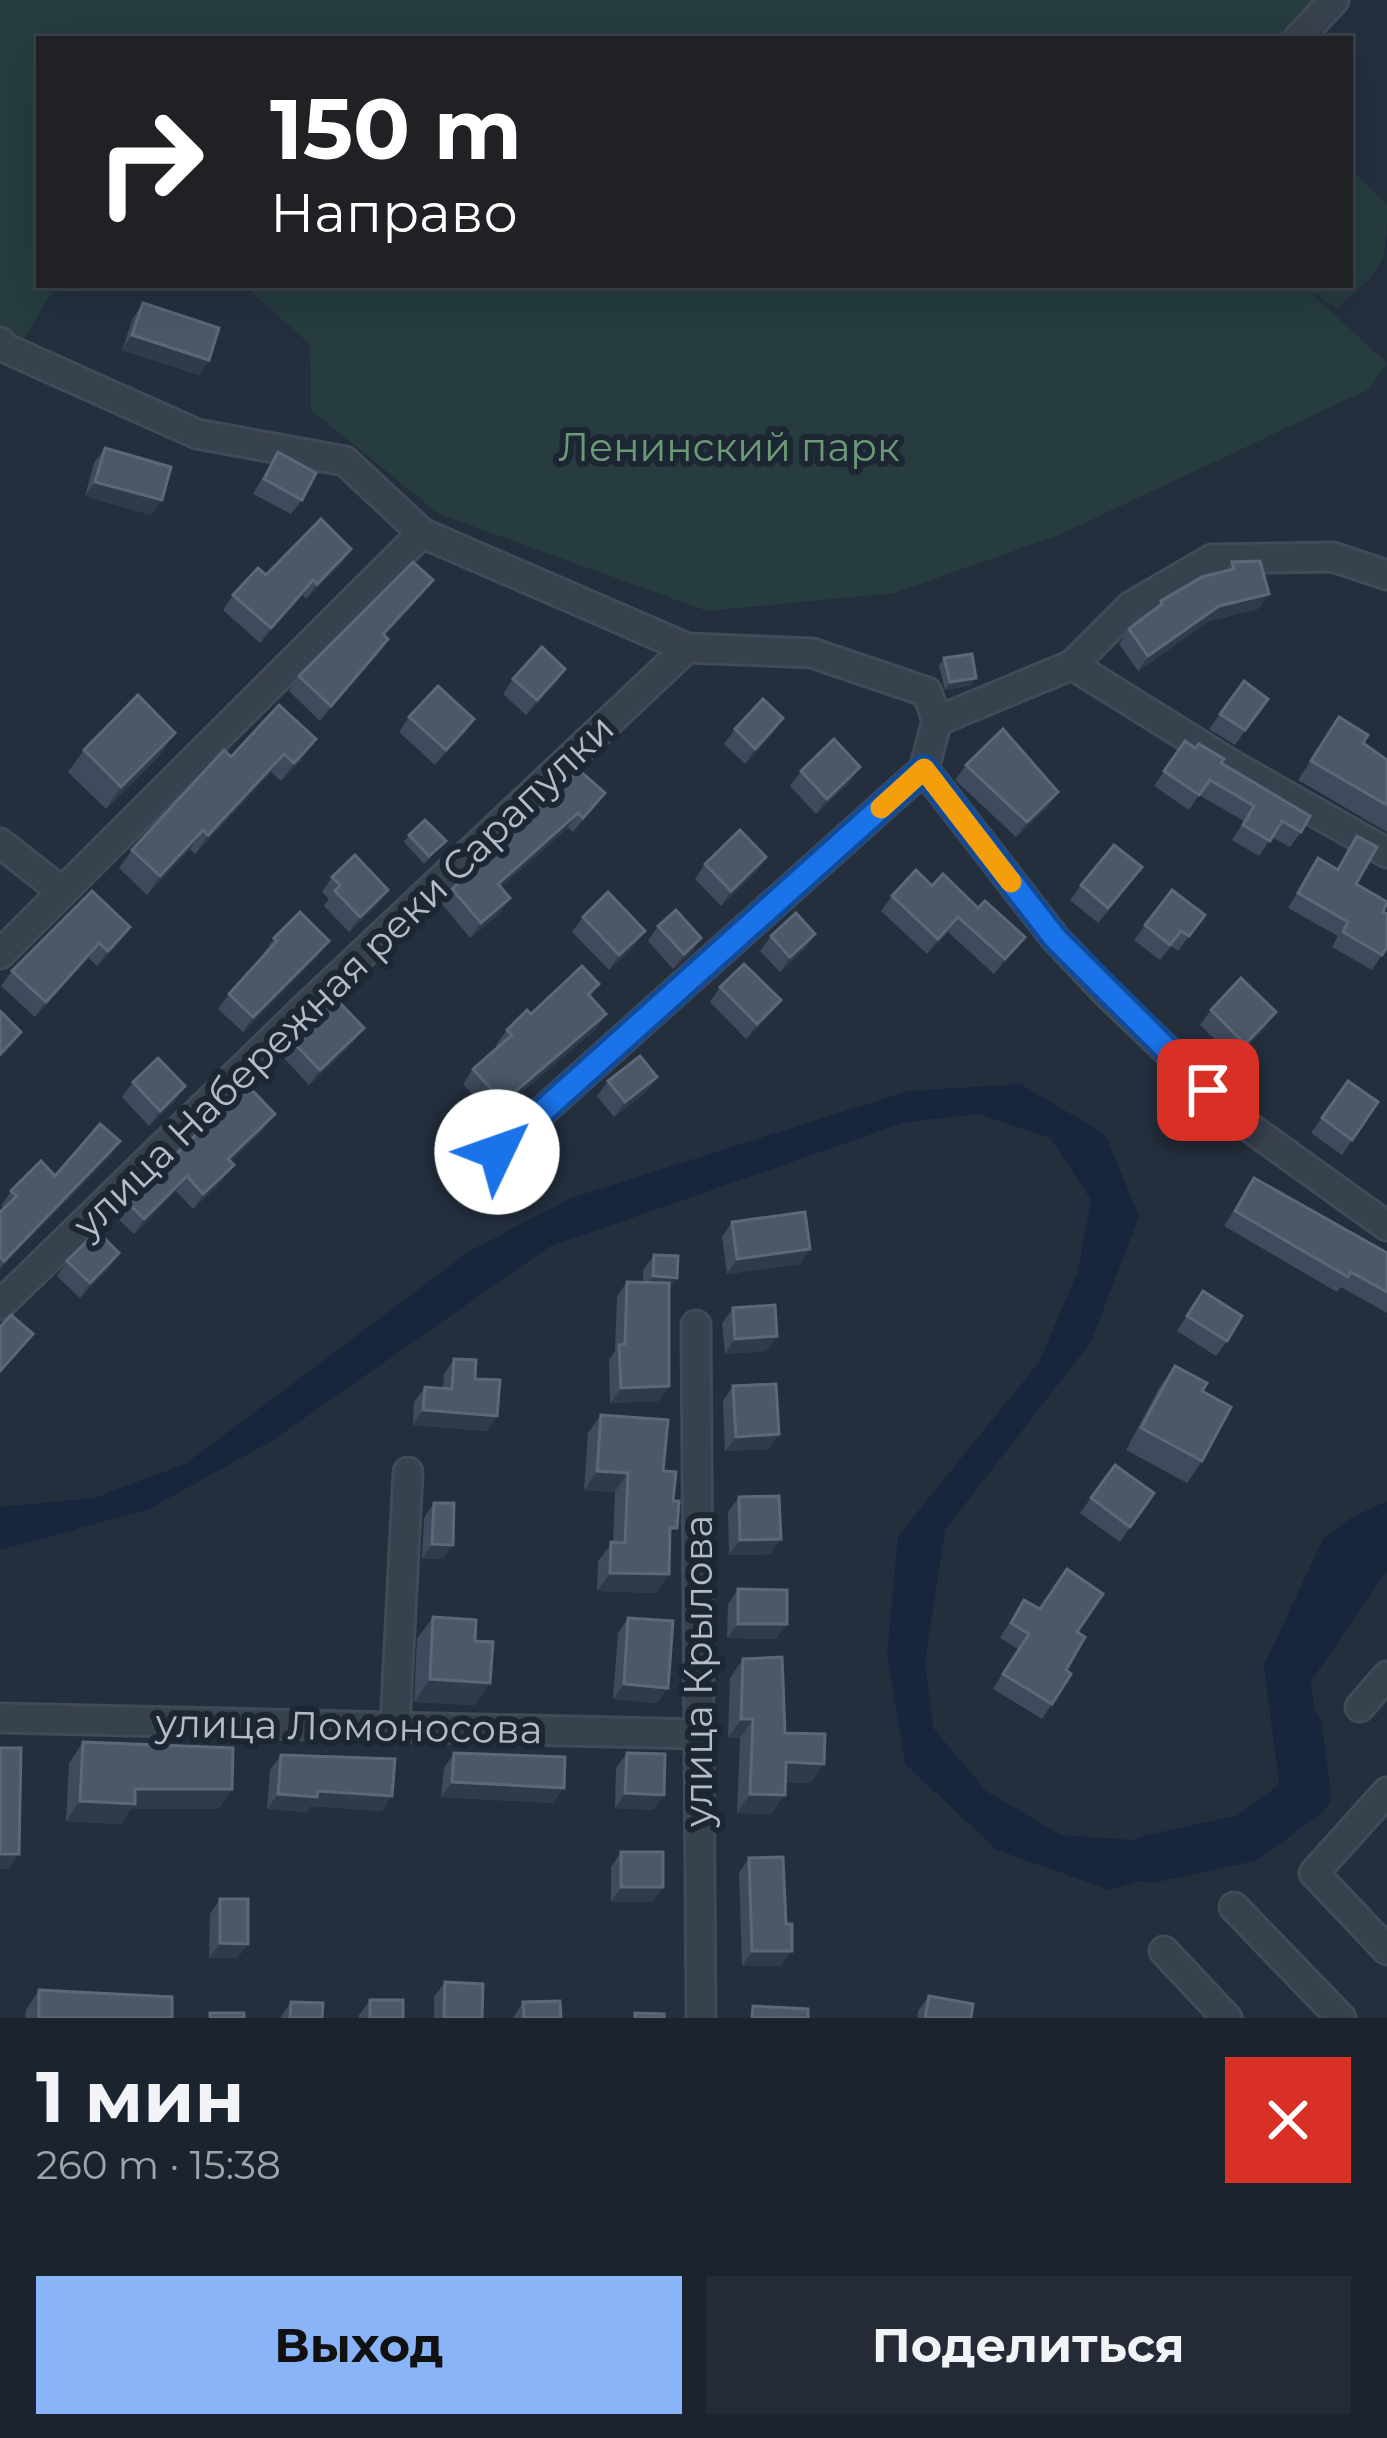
<!DOCTYPE html>
<html lang="ru">
<meta charset="utf-8">
<style>
:root{--surface:#1b232e;--page:#242b36;--text:#f1f3f6;--muted:#a0a4aa;--line:#39404a;--accent:#8ab4f8}
body{margin:0;font-family:Montserrat,sans-serif;background:var(--page);color:var(--text);height:100vh;display:flex;flex-direction:column;font-size:45px;white-space:nowrap}
*{box-sizing:border-box;margin:0}
p{font-size:39px;color:var(--muted)}
.icon{flex:none;width:66px;height:66px;fill:none;stroke:currentColor;stroke-width:2;stroke-linecap:round;stroke-linejoin:round}
.map{position:relative;height:2018px;overflow:hidden}
.sheet{display:flex;flex-direction:column;background:var(--surface);flex:1}
.sheet>*{flex:none}
.top-card{position:absolute;left:36px;top:36px;width:1317px;height:252px;border-radius:0px;box-shadow:0 12px 48px #0002,0 0 0 3px var(--line);background:#202124;color:#fff;overflow:hidden}
.pin{position:absolute;display:grid;place-items:center;width:102px;height:102px;color:#fff;margin:-51px;border-radius:24px;box-shadow:0 6px 18px #0006}
.me{position:absolute;width:132px;margin:-66px;rotate:48deg;stroke-linejoin:round;filter:drop-shadow(0 0 9px #0008)}
.turn{display:flex;align-items:center;gap:42px;height:252px;padding:0 36px;font-size:54px}
.turn .icon{width:156px;height:156px;stroke-width:2.5}
.turn b{display:block;font-size:84px;line-height:102px}
.round{display:grid;place-items:center;flex:none;width:126px;height:126px;border-radius:0px;background:var(--page)}
.summary{display:flex;align-items:center;justify-content:space-between;height:204px;padding:0 36px}
h1{font-size:72px;font-weight:700;line-height:90px}
.primary-button{display:flex;gap:24px;margin-top:auto;padding:24px 36px}
.primary-button a{flex:1;height:138px;border-radius:0px;background:var(--accent);color:#111;font-size:48px;font-weight:700;line-height:138px;text-align:center}
.primary-button a+a{background:var(--page);color:var(--text)}
.map>svg:first-child{display:block}
</style>
<div class="map">
<svg width="1387" height="2018" viewBox="0 0 1387 2018">
<rect width="100%" height="100%" fill="#242f3e"/>
<!-- green -->
<g fill="#263c3f">
<path d="M0,0H1341L1309,39H39V285H56L20,346L0,324Z"/>
<path d="M1350,168L1387,204C1387,268 1385,266 1337,308L1309,291L1387,363L1369,389L1061,534L894,593L707,611L439,514L311,410L310,344L243,285H1350Z"/>
</g>
<!-- water -->
<g fill="#17263c">
<path d="M1020,1084L1105,1134L1139,1216L1091,1342L945,1530L925,1662L933,1728L986,1791L1061,1835L1221,1846L1158,1875L1110,1890L997,1850L905,1764L887,1655L898,1536L1039,1362L1078,1271L1091,1200L1050,1138L978,1114L906,1122L549,1247L273,1440L149,1509L0,1550V1507L94,1498L185,1464L468,1252L571,1198L908,1091Z"/>
<path d="M1387,1501V1571L1311,1681L1323,1785L1282,1806L1264,1665L1323,1539L1352,1517Z"/>
</g>
<g fill="none" stroke-linecap="round" stroke-linejoin="round">
<!-- river -->
<path stroke="#17263c" stroke-width="48" d="M1150,1859L1247,1838L1307,1794L1298,1727"/>
<defs>
<g id="minor">
<path d="M1298,39L1334,0"/>
<path d="M0,342L5,348L197,434L345,461L422,533L687,648L812,653L927,692L937,721L924,769L1055,938L1106,992L1242,1122L1387,1226"/>
<path d="M1387,575L1333,557L1212,559L1131,606L1072,665L1234,766L1387,853"/>
<path d="M937,721L1072,665"/>
<path d="M0,843L60,890"/>
<path d="M0,954L422,533"/>
<path d="M497,1152L924,769"/>
<path d="M0,1305L304,1009L687,648"/>
<path d="M696,1325L701,2018"/>
<path d="M1360,1707L1387,1676"/>
<path d="M0,1718L699,1734"/>
<path d="M395,1727L408,1472"/>
<path d="M1387,1792L1314,1873L1387,1950"/>
<path d="M1234,1907L1341,2018"/>
<path d="M1164,1951L1227,2018"/>
</g>
</defs>
<!-- minor casing -->
<use href="#minor" stroke="#414a57" stroke-width="33"/>
<!-- minor -->
<use href="#minor" stroke="#38414e" stroke-width="27"/>
</g>
<!-- wall -->
<g fill="#3f4b5c">
<path d="M143,303L209,360L199,375L122,350L133,318Z"/>
<path d="M105,448L151,515L85,496L94,463Z"/>
<path d="M278,452L302,500L291,514L253,494Z"/>
<path d="M1232,562L1258,609L1209,621L1138,671L1119,644L1129,629L1154,610L1161,601L1226,571Z"/>
<path d="M341,564L306,599L303,595L260,643L223,610L233,595L266,575Z"/>
<path d="M422,595L385,636L388,639L378,654L320,721L289,691L299,676Z"/>
<path d="M944,658L971,685L945,690L939,666Z"/>
<path d="M565,669L555,684L526,715L503,694L513,679Z"/>
<path d="M1244,681L1268,699L1235,745L1209,729Z"/>
<path d="M279,705L303,758L281,781L271,772L195,854L190,849L147,895L119,868L132,850L231,757Z"/>
<path d="M409,717L474,719L464,734L435,765L399,732Z"/>
<path d="M1339,717L1363,743L1387,760V832L1298,780Z"/>
<path d="M783,718L773,733L745,764L724,744L735,729Z"/>
<path d="M1185,741L1221,763L1301,832L1290,847L1272,837L1259,856L1232,840L1244,821L1199,795L1189,810L1154,786Z"/>
<path d="M84,750L160,755L106,809L68,772Z"/>
<path d="M966,765L1048,807L1016,837L955,780Z"/>
<path d="M801,771L850,782L816,814L790,786Z"/>
<path d="M605,793L573,832L568,828L501,887L500,913L470,938L442,904L452,889Z"/>
<path d="M409,835L446,841L424,864L404,842Z"/>
<path d="M1357,836L1356,884L1383,912L1387,947L1372,970L1332,947L1338,936L1288,908L1318,858L1336,869Z"/>
<path d="M766,857L756,872L721,906L695,879L705,864Z"/>
<path d="M332,877L377,905L349,932L324,906L329,899L322,892Z"/>
<path d="M1131,882L1098,923L1070,900L1081,885Z"/>
<path d="M932,886L978,908L1025,937L994,974L948,932L927,954L881,911L892,896Z"/>
<path d="M1172,890L1205,915L1178,951L1171,946L1160,960L1134,940Z"/>
<path d="M92,891L120,942L97,966L89,958L35,1017L1,986L12,971Z"/>
<path d="M583,917L634,946L609,970L572,932Z"/>
<path d="M658,926L701,938L691,953L673,969L648,941Z"/>
<path d="M815,934L805,949L780,972L760,951L771,936Z"/>
<path d="M274,938L318,956L243,1032L218,1009L229,994L265,955L264,953Z"/>
<path d="M599,984L590,997L606,1014L596,1029L492,1117L463,1084L473,1069L498,1047L496,1045L507,1030L531,1014Z"/>
<path d="M720,987L781,1000L770,1015L746,1039L710,1002Z"/>
<path d="M1211,1010L1266,1027L1235,1059L1200,1025Z"/>
<path d="M292,1041L353,1043L309,1085L282,1056Z"/>
<path d="M657,1077L646,1092L614,1117L597,1096L608,1081Z"/>
<path d="M1348,1081L1378,1102L1342,1155L1311,1133Z"/>
<path d="M133,1082L175,1101L149,1126L122,1097Z"/>
<path d="M264,1129L230,1162L223,1180L193,1209L176,1191L134,1234L116,1217L127,1202Z"/>
<path d="M120,1141L110,1156L0,1269V1212L4,1209L1,1206L11,1191L55,1176Z"/>
<path d="M1254,1178L1387,1253V1313L1341,1287L1337,1292L1224,1226Z"/>
<path d="M732,1222L810,1249L800,1264L727,1274L722,1237Z"/>
<path d="M654,1255L669,1289V1386L659,1401L610,1403L609,1360L615,1351L617,1296L627,1282H643V1270Z"/>
<path d="M67,1261L109,1268L80,1298L57,1276Z"/>
<path d="M1203,1291L1227,1341L1216,1356L1177,1331Z"/>
<path d="M733,1308L767,1351L725,1354L722,1323Z"/>
<path d="M454,1359L475,1379L487,1431L413,1425L414,1402L425,1387L443,1388L444,1374Z"/>
<path d="M1175,1366L1202,1391V1461L1187,1483L1126,1450L1159,1388Z"/>
<path d="M733,1386L769,1449L725,1451L723,1401Z"/>
<path d="M601,1415L663,1471L670,1539L656,1593L597,1591L598,1561L613,1542L615,1492L584,1490L588,1433Z"/>
<path d="M1115,1465L1154,1493L1120,1542L1080,1513Z"/>
<path d="M739,1497L781,1539L770,1554L729,1555L728,1512Z"/>
<path d="M434,1503L443,1559H422L424,1518Z"/>
<path d="M738,1589L787,1624L776,1639L727,1638L728,1604Z"/>
<path d="M1024,1600L1077,1632L1066,1670L1071,1674L1042,1719L993,1689L1018,1649L1000,1638Z"/>
<path d="M433,1617L475,1641V1705L414,1702L417,1639Z"/>
<path d="M628,1618L657,1703L613,1699L618,1633Z"/>
<path d="M743,1659L811,1783L785,1782L771,1814L737,1813L740,1738H728L730,1678Z"/>
<path d="M83,1742L232,1789L218,1809H131L121,1824L66,1821L69,1763Z"/>
<path d="M454,1753L553,1803L441,1797L444,1768Z"/>
<path d="M627,1753L664,1795L653,1810L615,1808L616,1768Z"/>
<path d="M281,1755L382,1811L311,1806L307,1812L267,1809L270,1770Z"/>
<path d="M621,1852L653,1902H611V1867Z"/>
<path d="M749,1858L781,1966H742L739,1873Z"/>
<path d="M220,1899L248,1944L237,1958H209L210,1914Z"/>
<path d="M445,1982L482,2018H434V1997Z"/>
<path d="M39,1990L172,2018H25L26,2010Z"/>
<path d="M929,1996L971,2018H917L918,2011Z"/>
<path d="M370,2000L403,2018H359V2015Z"/>
<path d="M291,2002L322,2018H280Z"/>
<path d="M523,2002L561,2018H513Z"/>
</g>
<!-- shaded-wall -->
<g fill="#2f3b4b">
<path d="M132,335L209,360L199,375L122,350Z"/>
<path d="M95,482L162,500L151,515L85,496Z"/>
<path d="M351,549L341,564L306,599L317,584Z"/>
<path d="M313,580L303,595L260,643L271,628Z"/>
<path d="M433,580L422,595L373,649L383,634Z"/>
<path d="M1269,594L1258,609L1209,621L1138,671L1148,656L1219,606Z"/>
<path d="M388,639L378,654L320,721L331,706Z"/>
<path d="M565,669L555,684L526,715L537,700Z"/>
<path d="M976,678L971,685L945,690L950,682Z"/>
<path d="M783,718L773,733L745,764L755,749Z"/>
<path d="M474,719L464,734L435,765L446,750Z"/>
<path d="M175,733L160,755L106,809L121,787Z"/>
<path d="M316,739L303,758L281,781L294,763Z"/>
<path d="M284,754L271,772L195,854L208,835Z"/>
<path d="M860,767L850,782L816,814L827,799Z"/>
<path d="M1058,792L1048,807L1016,837L1027,822Z"/>
<path d="M578,813L568,828L488,899L498,884Z"/>
<path d="M203,830L190,849L147,895L160,876Z"/>
<path d="M766,857L756,872L721,906L731,891Z"/>
<path d="M388,890L377,905L349,932L360,917Z"/>
<path d="M510,898L500,913L470,938L481,923Z"/>
<path d="M958,917L948,932L927,954L938,939Z"/>
<path d="M130,927L120,942L97,966L108,951Z"/>
<path d="M645,931L634,946L609,970L619,955Z"/>
<path d="M815,934L805,949L780,972L790,957Z"/>
<path d="M1025,937L1014,952L994,974L1005,959Z"/>
<path d="M701,938L691,953L673,969L684,954Z"/>
<path d="M329,941L318,956L243,1032L253,1017Z"/>
<path d="M99,943L89,958L35,1017L46,1002Z"/>
<path d="M781,1000L770,1015L746,1039L757,1024Z"/>
<path d="M1276,1012L1266,1027L1235,1059L1245,1044Z"/>
<path d="M606,1014L596,1029L492,1117L503,1102Z"/>
<path d="M364,1028L353,1043L309,1085L320,1070Z"/>
<path d="M21,1032L11,1047L0,1058V1054Z"/>
<path d="M657,1077L646,1092L614,1117L625,1102Z"/>
<path d="M185,1086L175,1101L149,1126L160,1111Z"/>
<path d="M275,1114L264,1129L217,1174L228,1159Z"/>
<path d="M120,1141L110,1156L0,1269L4,1261Z"/>
<path d="M234,1165L223,1180L193,1209L203,1194Z"/>
<path d="M187,1176L176,1191L134,1234L144,1219Z"/>
<path d="M810,1249L800,1264L727,1274L737,1259Z"/>
<path d="M119,1253L109,1268L80,1298L90,1283Z"/>
<path d="M653,1276L677,1278L667,1293L643,1291Z"/>
<path d="M777,1336L767,1351L725,1354L735,1339Z"/>
<path d="M669,1386L659,1401L610,1403L621,1388Z"/>
<path d="M423,1410L497,1416L487,1431L413,1425Z"/>
<path d="M779,1434L769,1449L725,1451L736,1437Z"/>
<path d="M597,1471L628,1473L615,1492L584,1490Z"/>
<path d="M781,1539L770,1554L729,1555L740,1540Z"/>
<path d="M432,1544L453,1545L443,1559H422Z"/>
<path d="M610,1573L669,1574L656,1593L597,1591Z"/>
<path d="M738,1624H787L776,1639L727,1638Z"/>
<path d="M430,1679L490,1683L475,1705L414,1702Z"/>
<path d="M624,1684L668,1688L657,1703L613,1699Z"/>
<path d="M741,1719H753L740,1738H728Z"/>
<path d="M786,1762L824,1764L811,1783L773,1781Z"/>
<path d="M452,1782L564,1788L553,1803L441,1797Z"/>
<path d="M135,1789H232L218,1809H131L121,1824L66,1821L80,1801Z"/>
<path d="M318,1791L392,1796L382,1811L311,1806L307,1812L267,1809L278,1794Z"/>
<path d="M625,1793L664,1795L653,1810L615,1808Z"/>
<path d="M750,1794L785,1795L771,1814L737,1813Z"/>
<path d="M0,1854H19L9,1869H0Z"/>
<path d="M621,1887H663L653,1902H611Z"/>
<path d="M220,1943L248,1944L237,1958H209Z"/>
<path d="M752,1951H792L781,1966H742Z"/>
</g>
<!-- building -->
<g fill="#4b5868" stroke="#5c6777" stroke-width="3">
<path d="M143,303L219,328L209,360L132,335Z"/>
<path d="M105,448L171,467L162,500L95,482Z"/>
<path d="M278,452L316,473L302,500L264,479Z"/>
<path d="M321,519L351,549L317,584L313,580L271,628L233,595L258,568L266,575Z"/>
<path d="M1260,561L1269,594L1219,606L1148,656L1129,629L1162,604L1161,601L1202,577L1234,569L1232,562Z"/>
<path d="M413,562L433,580L383,634L388,639L331,706L299,676Z"/>
<path d="M542,647L565,669L537,700L513,679Z"/>
<path d="M972,654L976,678L950,682L944,658Z"/>
<path d="M1244,681L1268,699L1245,730L1220,714Z"/>
<path d="M438,686L474,719L446,750L409,717Z"/>
<path d="M138,695L175,733L121,787L84,750Z"/>
<path d="M763,699L783,718L755,749L735,729Z"/>
<path d="M279,705L316,739L294,763L284,754L208,835L203,830L160,876L132,850L224,750L231,757Z"/>
<path d="M1339,717L1368,735L1363,743L1387,760V805L1311,761Z"/>
<path d="M1003,729L1058,792L1027,822L966,765Z"/>
<path d="M834,739L860,767L827,799L801,771Z"/>
<path d="M1185,741L1195,748L1199,744L1224,759L1221,763L1310,816L1301,832L1282,821L1270,841L1243,825L1254,806L1210,780L1199,795L1164,771Z"/>
<path d="M579,770L605,793L583,818L578,813L498,884L510,898L481,923L452,889Z"/>
<path d="M425,820L446,841L429,856L409,835Z"/>
<path d="M740,830L766,857L731,891L705,864Z"/>
<path d="M1357,836L1377,847L1356,884L1387,902L1383,912L1387,914V947L1382,955L1343,932L1348,922L1298,893L1318,858L1338,870Z"/>
<path d="M1114,845L1142,867L1108,908L1081,885Z"/>
<path d="M355,855L388,890L360,917L335,891L340,885L332,877Z"/>
<path d="M916,870L932,886L943,874L978,908L985,901L1025,937L1005,959L958,917L938,939L892,896Z"/>
<path d="M1172,890L1205,915L1189,936L1181,931L1170,945L1145,925Z"/>
<path d="M92,891L130,927L108,951L99,943L46,1002L12,971Z"/>
<path d="M608,892L645,931L619,955L583,917Z"/>
<path d="M676,910L701,938L684,954L658,926Z"/>
<path d="M300,912L329,941L253,1017L229,994L277,941L274,938Z"/>
<path d="M796,913L815,934L790,957L771,936Z"/>
<path d="M744,964L781,1000L757,1024L720,987Z"/>
<path d="M582,966L599,984L588,994L606,1014L503,1102L473,1069L512,1035L507,1030L527,1010L531,1014Z"/>
<path d="M1241,978L1276,1012L1245,1044L1211,1010Z"/>
<path d="M336,999L364,1028L320,1070L292,1041Z"/>
<path d="M0,1011L21,1032L0,1054Z"/>
<path d="M640,1056L657,1077L625,1102L608,1081Z"/>
<path d="M158,1058L185,1086L160,1111L133,1082Z"/>
<path d="M1348,1081L1378,1102L1352,1140L1322,1118Z"/>
<path d="M247,1085L275,1114L228,1159L234,1165L203,1194L187,1176L144,1219L127,1202Z"/>
<path d="M100,1124L120,1141L4,1261L0,1256V1212L17,1196L11,1191L41,1161L55,1176Z"/>
<path d="M1254,1178L1387,1253V1292L1351,1272L1348,1277L1235,1211Z"/>
<path d="M805,1212L810,1249L737,1259L732,1222Z"/>
<path d="M97,1231L119,1253L90,1283L67,1261Z"/>
<path d="M654,1255L678,1256L677,1278L653,1276Z"/>
<path d="M627,1282L669,1283V1386L621,1388L619,1345L625,1344Z"/>
<path d="M1203,1291L1242,1316L1227,1341L1187,1316Z"/>
<path d="M775,1305L777,1336L735,1339L733,1308Z"/>
<path d="M11,1315L33,1334L0,1371V1327Z"/>
<path d="M454,1359L476,1360L475,1379L500,1380L497,1416L423,1410L425,1387L452,1389Z"/>
<path d="M1175,1366L1207,1383L1202,1391L1231,1407L1202,1461L1141,1428Z"/>
<path d="M776,1384L779,1434L736,1437L733,1386Z"/>
<path d="M601,1415L668,1420L663,1471L676,1472L673,1501H679L677,1528H670L669,1574L610,1573L611,1542L625,1543L628,1473L597,1471Z"/>
<path d="M1115,1465L1154,1493L1130,1527L1091,1498Z"/>
<path d="M779,1496L781,1539L740,1540L739,1497Z"/>
<path d="M434,1503H454L453,1545L432,1544Z"/>
<path d="M1067,1569L1103,1594L1077,1632L1085,1637L1066,1670L1071,1674L1052,1704L1003,1674L1029,1634L1011,1623L1024,1600L1040,1609Z"/>
<path d="M738,1589L787,1590V1624H738Z"/>
<path d="M433,1617L476,1620L475,1641L493,1642L490,1683L430,1679Z"/>
<path d="M628,1618L673,1621L668,1688L624,1684Z"/>
<path d="M782,1657L785,1733L825,1734L824,1764L786,1762L785,1795L750,1794L753,1719H741L743,1659Z"/>
<path d="M83,1742L233,1748L232,1789H135V1804L80,1801Z"/>
<path d="M0,1748H21L19,1854H0Z"/>
<path d="M454,1753L565,1757L564,1788L452,1782Z"/>
<path d="M627,1753L665,1754L664,1795L625,1793Z"/>
<path d="M281,1755L395,1759L392,1796L318,1791L317,1797L278,1794Z"/>
<rect x="621" y="1852" width="42" height="35"/>
<path d="M783,1857L786,1924H792V1951H752L749,1858Z"/>
<path d="M220,1899H248V1944L220,1943Z"/>
<path d="M445,1982L483,1984L482,2018H444Z"/>
<path d="M39,1990L172,1997V2018H39Z"/>
<path d="M929,1996L973,2004L971,2018H925Z"/>
<rect x="370" y="2000" width="33" height="18"/>
<path d="M560,2001L561,2018H524L523,2002Z"/>
<path d="M291,2002L323,2003L322,2018H290Z"/>
<path d="M753,2006L808,2009V2018H752Z"/>
<rect x="210" y="2013" width="34" height="5"/>
<path d="M635,2013L664,2014V2018H635Z"/>
</g>
<g fill="none" stroke-linecap="round" stroke-linejoin="round">
<defs>
<path id="route" d="M497,1152L924,769L1055,938L1208,1090"/>
</defs>
<!-- route casing -->
<use href="#route" stroke="#114b97" stroke-width="30"/>
<!-- route -->
<use href="#route" stroke="#1a73e8" stroke-width="21"/>
<!-- slow -->
<path stroke="#f59e0b" stroke-width="21" d="M881,808L924,769L1011,882"/>
</g>
<g text-anchor="middle" stroke-width="12" stroke-linejoin="round" paint-order="stroke">
<!-- park labels -->
<g font-size="39" fill="#6b9a76" stroke="#1d2633">
<text x="729" y="461">Ленинский парк</text>
</g>
<!-- street labels -->
<g font-size="39" fill="#b4bcc9" stroke="#1d2633">
<text transform="translate(343 976) rotate(-44)" y="14">улица Набережная реки Сарапулки</text>
<text transform="translate(698 1671) rotate(-90)" y="14">улица Крылова</text>
<text transform="translate(349 1726) rotate(1)" y="14">улица Ломоносова</text>
</g>
</g>
</svg>
<div class="pin" style="left:1208px;top:1090px;background:#d93025"><svg class="icon" aria-label="arrive" viewBox="0 0 24 24"><path d="M6 21V4h12l-3 4 3 4H6"/></svg></div>
<svg class="me" style="left:497px;top:1152px" viewBox="-20 -20 40 40"><circle r="19" fill="#fff"/><path d="M0-13L10 11 0 6-10 11z" fill="#1a73e8"/></svg>
<div class="top-card">
<div class="turn"><svg class="icon" aria-label="right" viewBox="0 0 24 24"><path d="M7 20v-9h11M14 6l5 5-5 5"/></svg><div><b>150 m</b>Направо</div></div>
</div>
</div>
<section class="sheet">
<div class="summary"><div><h1>1 мин</h1><p>260 m · 15:38</p></div><a class="round" style="background:#d93025;color:#fff"><svg class="icon" aria-label="close" viewBox="0 0 24 24"><path d="M6 6l12 12M18 6L6 18"/></svg></a></div>
<div class="primary-button"><a>Выход</a><a>Поделиться</a></div>
</section>
